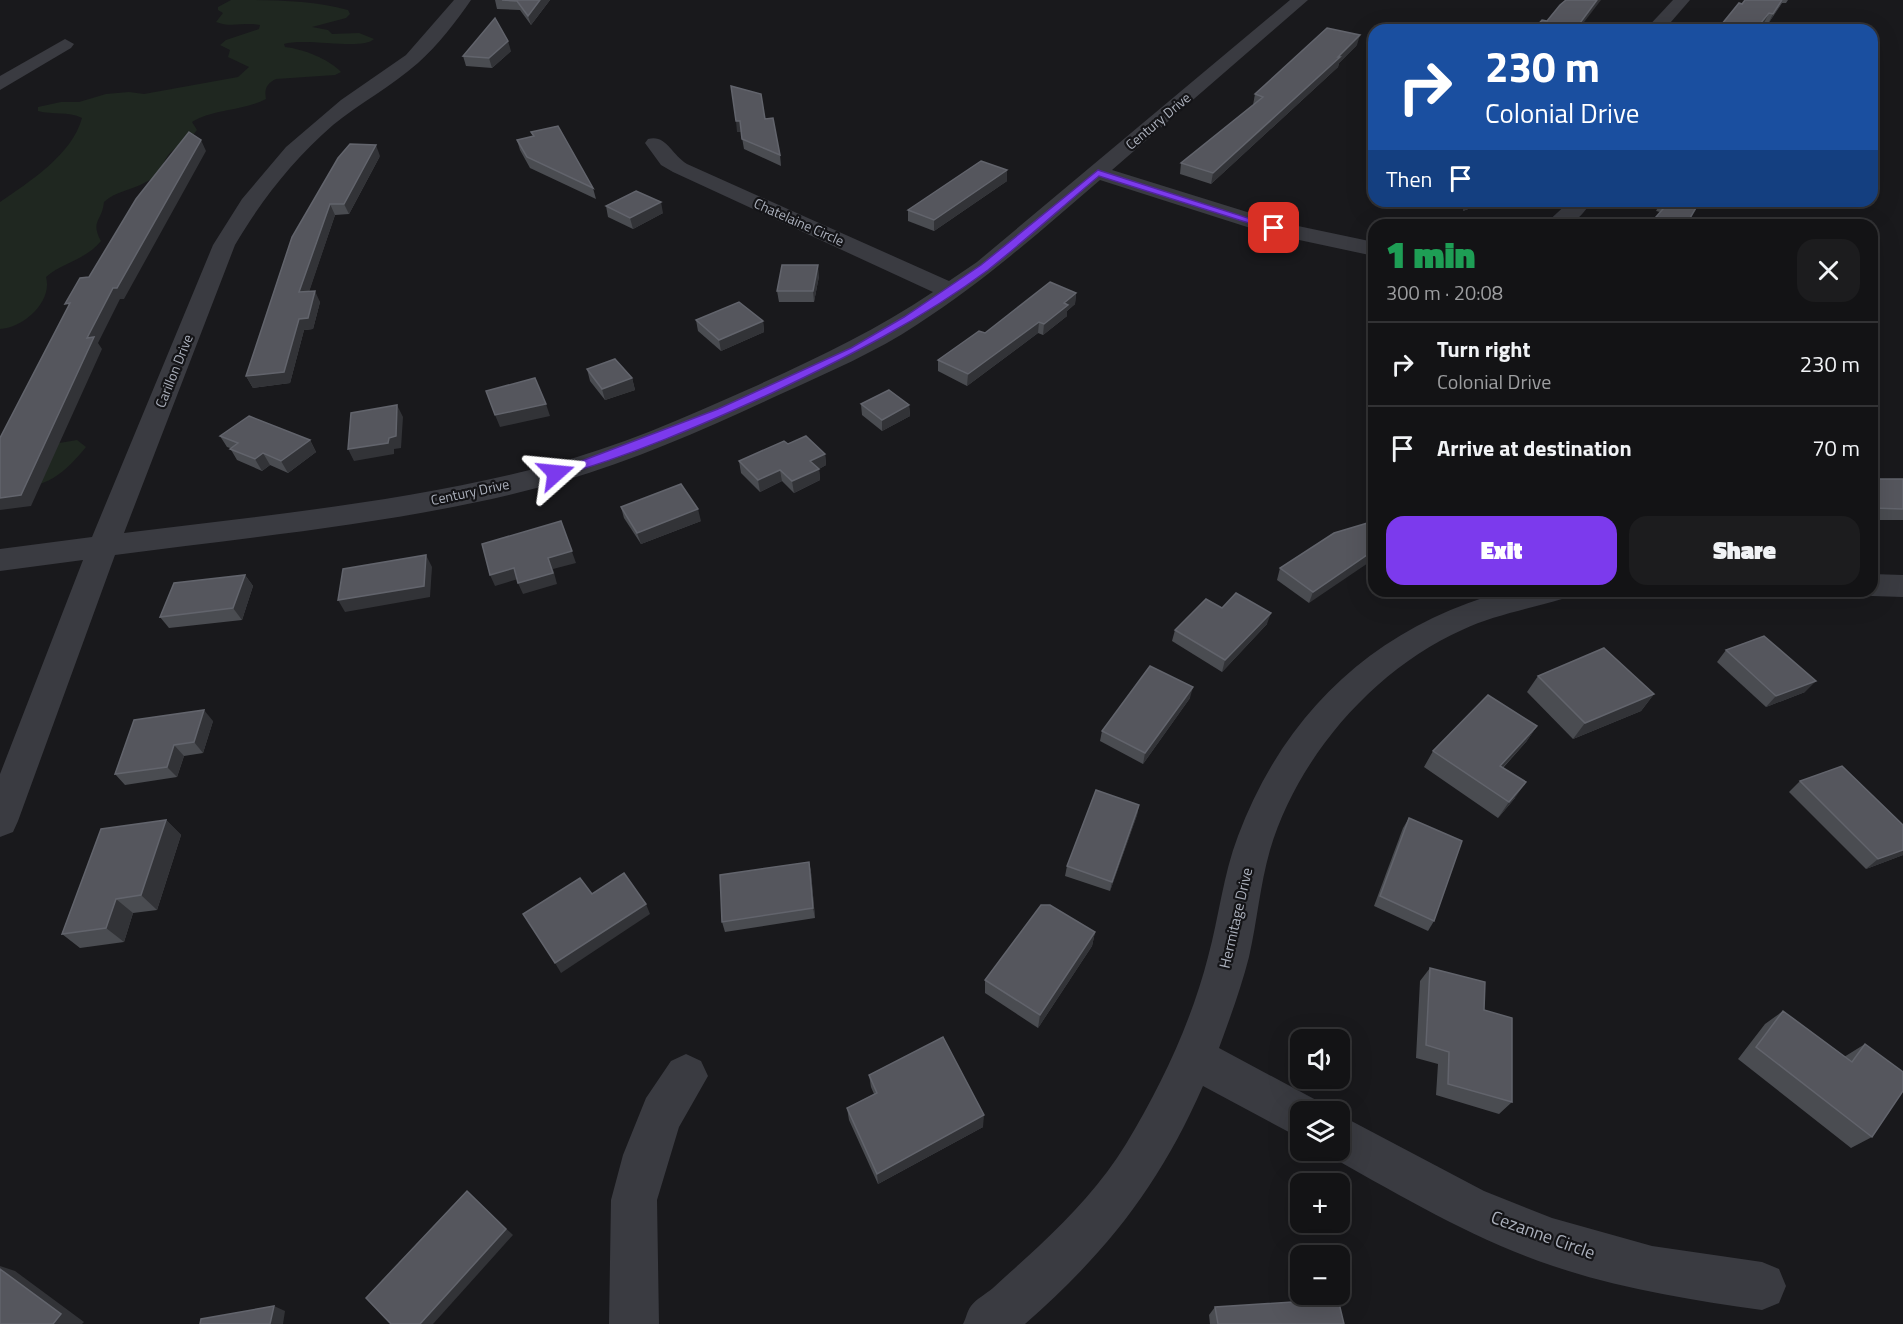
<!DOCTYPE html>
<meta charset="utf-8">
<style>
:root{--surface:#131315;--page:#1c1c1e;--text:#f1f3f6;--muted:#9d9ea0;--line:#323234;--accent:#7c3aed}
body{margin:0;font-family:"Titillium Web",sans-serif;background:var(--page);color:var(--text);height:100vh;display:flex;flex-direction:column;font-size:22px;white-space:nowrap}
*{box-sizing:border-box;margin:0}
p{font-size:20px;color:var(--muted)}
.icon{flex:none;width:33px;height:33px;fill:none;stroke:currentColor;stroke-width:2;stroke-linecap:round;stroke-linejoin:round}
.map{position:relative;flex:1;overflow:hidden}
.drawer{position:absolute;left:1368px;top:219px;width:510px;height:378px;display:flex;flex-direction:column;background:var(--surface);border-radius:18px;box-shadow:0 6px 24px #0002,0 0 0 2px var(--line)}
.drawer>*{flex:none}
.top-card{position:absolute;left:1368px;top:24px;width:510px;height:183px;border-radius:18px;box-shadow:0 6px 24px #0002,0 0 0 2px var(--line);background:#1a4fa0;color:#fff;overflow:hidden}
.tools{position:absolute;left:1290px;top:1029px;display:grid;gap:12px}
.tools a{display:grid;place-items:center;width:60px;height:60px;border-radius:12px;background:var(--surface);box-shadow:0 6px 24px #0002,0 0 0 2px var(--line);font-size:30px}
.pin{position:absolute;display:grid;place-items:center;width:51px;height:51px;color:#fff;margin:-26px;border-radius:12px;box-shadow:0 3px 9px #0006}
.me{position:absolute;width:66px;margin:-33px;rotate:72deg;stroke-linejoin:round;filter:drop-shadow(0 0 4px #0008)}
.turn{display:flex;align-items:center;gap:21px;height:126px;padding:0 18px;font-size:27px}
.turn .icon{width:78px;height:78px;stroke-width:2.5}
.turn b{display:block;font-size:42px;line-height:51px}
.then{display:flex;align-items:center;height:57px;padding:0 18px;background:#0003;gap:12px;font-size:22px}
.round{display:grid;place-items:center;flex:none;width:63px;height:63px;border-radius:18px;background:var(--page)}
.summary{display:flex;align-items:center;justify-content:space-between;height:102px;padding:0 18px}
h1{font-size:36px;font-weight:800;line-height:45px;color:#1e9e55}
.button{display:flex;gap:12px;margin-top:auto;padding:12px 18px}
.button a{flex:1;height:69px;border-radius:18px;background:var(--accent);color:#fff;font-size:24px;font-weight:800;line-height:69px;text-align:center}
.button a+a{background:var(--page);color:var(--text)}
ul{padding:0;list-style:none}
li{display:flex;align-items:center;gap:18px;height:84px;padding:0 18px;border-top:2px solid var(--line)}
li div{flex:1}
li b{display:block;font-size:22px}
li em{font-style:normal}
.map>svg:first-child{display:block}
</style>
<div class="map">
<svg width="1903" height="1324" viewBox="0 0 1903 1324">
<rect width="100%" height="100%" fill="#19191c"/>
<!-- green -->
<g fill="#1f2720">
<path d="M231,0C270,0 311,0 348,10L350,14L346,18L312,27L328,30L332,34L359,33L374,39C362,51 306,37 284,44L285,47C303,49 329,59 341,72L335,75L276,79C267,83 264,89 266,99C243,111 213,109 192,122L197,130C190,140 181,144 172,151C160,162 165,173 146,182C132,190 116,191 104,202C102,222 90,220 101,241C84,261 63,262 46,277C53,302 23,328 0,329V202C29,182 72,155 82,118C68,111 53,115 38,111V107L61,102H79L106,94L129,92L144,94L238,77L249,67L228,57L230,50L220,45L226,40L259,29L260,25C245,22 230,28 216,22L223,13L218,10V7Z"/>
<path d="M0,437L15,448H30L77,440L86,447C57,482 44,486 0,492Z"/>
</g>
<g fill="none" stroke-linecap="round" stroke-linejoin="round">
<!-- minor -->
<g fill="#3a3b41" fill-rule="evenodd">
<path d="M454,0H471C456,22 438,45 418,63C392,86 360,103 333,125C293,160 262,199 235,245L124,533C266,515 410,502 549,465C618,447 684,418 749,389C813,360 875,331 933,292L673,172L661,165L645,143L648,139C666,134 671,154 687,164L949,281L977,262L1290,0H1308L1112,170L1279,222L1374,242V256L1266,233L1100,180C1041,231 983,282 918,324C876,352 829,372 783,393C712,426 639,459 563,481C417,522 265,535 115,555L18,821L13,832L0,837V774L83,560L0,571V549L92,537L213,245L242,199L286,147L341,100L406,55Z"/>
<path d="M1673,0H1690L1664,30H1645Z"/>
<path d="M65,39L74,44L71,48L0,90V76Z"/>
<path d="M1570,201H1592C1576,224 1572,225 1544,225Z"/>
<path d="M1872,574L1903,575V597L1872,596L1861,593L1860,591H1872Z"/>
<path d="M1505,591H1567L1562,599C1529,609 1494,615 1462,630C1374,669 1297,758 1270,850C1260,885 1257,922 1249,957C1241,988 1230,1018 1219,1048L1316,1100L1320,1112H1300V1138L1203,1086C1159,1186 1107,1252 1025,1324H963C966,1319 967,1311 971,1306C976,1299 986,1294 993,1288C1008,1274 1024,1260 1039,1246C1071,1216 1103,1182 1126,1144C1161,1086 1191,1023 1208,957C1219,917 1223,875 1238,836C1285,711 1376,627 1505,591Z"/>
<path d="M686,1054L701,1061L708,1076L679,1127L657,1200L659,1324H609L611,1200L623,1155L646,1098L671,1061Z"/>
<path d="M1340,1115L1484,1191L1552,1218L1652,1246L1762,1262L1779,1269L1786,1286L1779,1303L1762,1310C1691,1300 1621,1289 1553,1266C1472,1239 1398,1194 1324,1153L1323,1150H1340Z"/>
</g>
</g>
<!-- wall -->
<g fill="#4a4c51">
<path d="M495,0H550L531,25L520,10L497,9Z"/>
<path d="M1745,0H1788L1786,3H1782L1768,24L1764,23L1742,4Z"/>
<path d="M1357,45L1339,63L1338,67L1211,184L1180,174L1181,163L1253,105L1255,94Z"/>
<path d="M511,51L492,68L466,66L463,56Z"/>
<path d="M765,119L780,155L781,166L744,149L741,132H737Z"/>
<path d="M531,132L593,188L596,199L530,168L520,150L517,140L533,136Z"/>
<path d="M380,156L349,214L335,215L309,291L320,302L313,329L304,330L290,383L253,388L246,376L292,237Z"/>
<path d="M1007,170V181L934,231L908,221V210Z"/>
<path d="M1451,201H1489L1463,211L1464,208Z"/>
<path d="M1658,201H1700L1660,212L1656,211L1661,202Z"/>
<path d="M606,206L663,213L633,229L608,217Z"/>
<path d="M819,276L814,302H779L777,291Z"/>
<path d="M1076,293L1075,304L1067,311V316L1043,335L1038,333L967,386L938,371V360L985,333Z"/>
<path d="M696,320L763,321L764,332L721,351L698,331Z"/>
<path d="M587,369L632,378L635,390L605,400L590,381Z"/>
<path d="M861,404L909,405L910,416L882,431L862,415Z"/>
<path d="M220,436L310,440L316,452L288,473L270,465L262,471L237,460L230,448L227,447Z"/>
<path d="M788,444L825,454L826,465L819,469L820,480L794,493L782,481L760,492L741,473L739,461Z"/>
<rect x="1872" y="479" width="31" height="41"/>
<path d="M621,507L701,521L641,544L624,518Z"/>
<path d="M1374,521L1309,603L1277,580L1280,568Z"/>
<path d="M245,575L253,586L242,620L169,628L160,617Z"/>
<path d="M1222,608L1267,624L1222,672L1172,641L1175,630Z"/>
<path d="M1726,650L1805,692L1766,707L1717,662Z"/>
<path d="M1538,676L1654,694L1641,711L1573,739L1527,692Z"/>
<path d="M1190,698L1143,764L1100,741L1102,731Z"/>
<path d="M213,721L203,753L184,756L177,777L125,785L115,774Z"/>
<path d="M1537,726L1526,742L1503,768L1515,798L1498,818L1424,767L1433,751Z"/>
<path d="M1800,781L1903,855L1866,869L1789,792Z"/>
<path d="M1139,805L1137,815L1110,891L1065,876L1067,866Z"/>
<path d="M1409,818L1434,921L1428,931L1374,906L1403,828Z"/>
<path d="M166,820L181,835L157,910L133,913L124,942L80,948L62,934Z"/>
<path d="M809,862L811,872L815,918L725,932L722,922Z"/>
<path d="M1095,932L1092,946L1038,1028L985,993V980Z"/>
<path d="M1430,968L1484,1010L1512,1102L1499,1114L1436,1095L1438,1064L1416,1058L1420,981Z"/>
<path d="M1783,1011L1844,1057L1865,1044L1872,1137L1851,1148L1738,1059L1765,1024Z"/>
<path d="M869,1075L983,1127L878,1184L849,1120L847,1108L874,1094L871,1087Z"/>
<path d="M1215,1307L1344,1324H1210L1209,1315Z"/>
</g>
<!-- shaded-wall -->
<g fill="#323337">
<path d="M540,0H550L531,25L528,16Z"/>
<path d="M1597,0H1601L1578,30L1577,27Z"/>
<path d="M1782,0H1783L1768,24L1773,14Z"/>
<path d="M1769,13L1764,23L1758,30H1755Z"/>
<path d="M1360,35L1357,45L1339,63L1338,67L1211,184L1213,173Z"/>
<path d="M508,41L511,51L492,68L489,58Z"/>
<path d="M736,121H740L741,132H737Z"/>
<path d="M201,140L206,151L124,299H120L98,343L102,349L31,506L0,510V498L113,288Z"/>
<path d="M376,145L380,156L349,214L344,204Z"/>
<path d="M1007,170V181L934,231V220Z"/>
<path d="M1467,201H1489L1463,211Z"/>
<path d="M661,202L663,213L633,229L630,218Z"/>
<path d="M330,204L335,215L305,304L299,292Z"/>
<path d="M818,265L819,276L814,302L813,291Z"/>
<path d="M315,291L320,302L313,329L304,330L290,383L253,388L246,376L299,319Z"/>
<path d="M1076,293L1075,304L1067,311V316L1043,335L1044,324L1064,303Z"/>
<path d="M763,321L764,332L721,351L719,340Z"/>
<path d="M1039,322L1038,333L967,386L968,374Z"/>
<path d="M632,378L635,390L605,400L602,389Z"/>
<path d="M546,404L550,416L500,427L495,415Z"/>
<path d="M397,405L403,417L401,448L394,449V454L354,461L348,449L389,438Z"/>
<path d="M909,405L910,416L882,431V420Z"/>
<path d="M310,440L316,452L288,473L281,461Z"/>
<path d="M263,453L270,465L262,471L255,459Z"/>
<path d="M825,454L826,465L819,469L820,480L794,493L792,481L810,461Z"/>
<path d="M780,470L782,481L760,492L758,480Z"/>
<path d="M698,509L701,521L641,544L637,533Z"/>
<path d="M561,521L576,563L553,569L557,584L523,594L518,583L548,558Z"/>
<path d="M1374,550V559L1309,603L1313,592Z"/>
<path d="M426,555L432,567L430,597L345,612L338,600Z"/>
<path d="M514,568L518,579L495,586L490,575Z"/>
<path d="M245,575L253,586L242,620L233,608Z"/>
<path d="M1271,613L1267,624L1222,672L1225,660Z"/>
<path d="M1816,681L1805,692L1766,707L1776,696Z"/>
<path d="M1193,687L1190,698L1143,764L1145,753Z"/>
<path d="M1654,694L1641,711L1573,739L1585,723Z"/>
<path d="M204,710L213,721L203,753L194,742Z"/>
<path d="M1537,726L1526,742L1490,781L1500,766Z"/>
<path d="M174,745L184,756L177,777L167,767Z"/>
<path d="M1526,782L1515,798L1498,818L1509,802Z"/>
<path d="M1139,805L1137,815L1110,891L1112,882Z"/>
<path d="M166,820L181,835L157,910L141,895Z"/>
<path d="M1903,850V855L1866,869L1878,859Z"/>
<path d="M809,862L811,872L815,918L813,908Z"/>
<path d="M116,899L133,913L124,942L106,928Z"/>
<path d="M646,904L650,914L561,973L555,963Z"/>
<path d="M1095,932L1092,946L1038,1028L1040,1015Z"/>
<path d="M984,1115L983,1127L878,1184L877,1174Z"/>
<path d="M467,1191L513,1235L433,1324H420Z"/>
<path d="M0,1266L15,1271L84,1322L82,1324H53L0,1269Z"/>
<path d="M274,1306L285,1311L283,1324H270Z"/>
</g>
<!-- building -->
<g fill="#55565d" stroke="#62646c" stroke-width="1.5">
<path d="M502,0H540L528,16L517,1Z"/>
<path d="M1566,0H1597L1577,27L1586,29L1585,30H1533L1542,20L1547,21L1560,5Z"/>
<path d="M1745,0H1782L1773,14L1769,13L1755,30H1717L1739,3L1742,4Z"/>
<path d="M495,18L508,41L489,58L463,56Z"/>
<path d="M1327,28L1360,35L1338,57H1340L1213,173L1181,163L1263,97L1255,94Z"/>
<path d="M731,86L761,94L765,119L773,118L780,155L742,139L740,121H736Z"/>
<path d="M558,126L593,188L527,157L517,140L534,136L531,132Z"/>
<path d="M189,132L201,140L117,288H113L87,338L94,337L21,495L0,498V438L70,303L65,304L80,278L89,277L136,199Z"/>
<path d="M350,144L376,145L344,204H330L299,292L315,291L308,318L299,319L284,372L246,376L292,237L338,158Z"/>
<path d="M981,161L1007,170L934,220L908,210Z"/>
<path d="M636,191L661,202L630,218L606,206Z"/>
<path d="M1666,201H1700L1686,225H1649L1669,202Z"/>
<path d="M782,265H818L813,291H777Z"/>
<path d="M1050,282L1076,293L1064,303L1068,305L1044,324L1039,322L968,374L938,360L979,331L985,333Z"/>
<path d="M739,302L763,321L719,340L696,320Z"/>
<path d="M615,359L632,378L602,389L587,369Z"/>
<path d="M535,378L546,404L495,415L486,391Z"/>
<path d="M889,390L909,405L882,420L861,404Z"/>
<path d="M397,405L396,436L389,438L388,443L348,449L351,413Z"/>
<path d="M249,416L310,440L281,461L263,453L255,459L230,449L238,443L220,436Z"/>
<path d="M806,436L825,454L810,461L819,469L792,481L780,470L758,480L739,461L784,441L788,444Z"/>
<path d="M1872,479H1903V509L1872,508Z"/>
<path d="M681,484L698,509L637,533L621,507Z"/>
<path d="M561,521L572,551L548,558L553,573L518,583L514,568L490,575L482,544Z"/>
<path d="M1374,521V550L1313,592L1280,568L1334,533Z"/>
<path d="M426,555L424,586L338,600L343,569Z"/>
<path d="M245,575L233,608L160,617L174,583Z"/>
<path d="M1236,593L1271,613L1225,660L1175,630L1206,599L1222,608Z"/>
<path d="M1764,636L1816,681L1776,696L1726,650Z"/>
<path d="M1604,648L1654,694L1585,723L1538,676Z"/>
<path d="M1150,666L1193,687L1145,753L1102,731Z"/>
<path d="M1488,695L1537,726L1500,766L1526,782L1509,802L1433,751Z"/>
<path d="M204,710L194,742L174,745L167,767L115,774L134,720Z"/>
<path d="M1842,766L1903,825V850L1878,859L1800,781Z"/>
<path d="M1096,790L1139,805L1112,882L1067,866Z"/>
<path d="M1409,818L1462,841L1434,921L1380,896Z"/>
<path d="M166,820L141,895L116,899L106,928L62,934L101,829Z"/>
<path d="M809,862L813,908L722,922L720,875Z"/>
<path d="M624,873L646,904L555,963L523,914L580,878L592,894Z"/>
<path d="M1041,905H1050L1095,932L1040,1015L985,980Z"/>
<path d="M1430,968L1485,982L1484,1010L1512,1018V1102L1448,1084L1449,1052L1426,1045Z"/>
<path d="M1783,1011L1852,1062L1865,1044L1903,1072V1091L1872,1137L1756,1047Z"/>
<path d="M943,1037L984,1115L877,1174L847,1108L877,1093L869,1075Z"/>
<path d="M467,1191L506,1229L420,1324H391L366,1298Z"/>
<path d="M0,1269L61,1314L53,1324H0Z"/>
<path d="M1338,1299L1344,1324H1218L1215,1307Z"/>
<path d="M274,1306L270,1324H200L201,1319Z"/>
</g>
<!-- route -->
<path fill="#7c3aed" stroke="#51269a" stroke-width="1.5" d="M1098,170L1279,228L1271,230L1099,176C1062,207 1026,240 988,270C921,320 847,357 772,393C702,425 630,456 556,477L550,473L718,409L851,348L904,317L981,265Z"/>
<g text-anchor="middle" stroke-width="4.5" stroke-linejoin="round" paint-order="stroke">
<!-- far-street labels -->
<g font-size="14" fill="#abb0bc" stroke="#141417">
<text transform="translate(1158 121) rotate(-40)" y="5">Century Drive</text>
<text transform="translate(799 222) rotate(24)" y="5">Chatelaine Circle</text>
<text transform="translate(174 371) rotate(-68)" y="5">Carillon Drive</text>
<text transform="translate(470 492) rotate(-12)" y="5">Century Drive</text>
</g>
<!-- street labels -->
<g font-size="15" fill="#abb0bc" stroke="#141417">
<text transform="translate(1236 918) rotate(-77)" y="5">Hermitage Drive</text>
</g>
<!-- near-street labels -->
<g font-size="18" fill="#abb0bc" stroke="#141417">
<text transform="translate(1543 1235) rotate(20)" y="6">Cezanne Circle</text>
</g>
</g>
</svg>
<div class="tools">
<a><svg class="icon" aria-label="sound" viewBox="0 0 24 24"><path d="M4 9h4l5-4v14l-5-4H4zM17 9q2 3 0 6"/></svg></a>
<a><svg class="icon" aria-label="layers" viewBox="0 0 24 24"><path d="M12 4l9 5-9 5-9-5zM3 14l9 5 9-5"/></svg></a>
<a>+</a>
<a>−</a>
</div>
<div class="pin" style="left:1274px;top:228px;background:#d93025"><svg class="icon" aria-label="arrive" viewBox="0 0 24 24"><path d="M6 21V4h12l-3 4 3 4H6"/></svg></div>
<svg class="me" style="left:556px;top:473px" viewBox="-20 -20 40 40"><path d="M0-17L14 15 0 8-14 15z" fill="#7c3aed" stroke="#fff" stroke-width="4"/></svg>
<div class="top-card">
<div class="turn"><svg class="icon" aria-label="right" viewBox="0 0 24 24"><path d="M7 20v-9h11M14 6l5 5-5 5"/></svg><div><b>230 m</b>Colonial Drive</div></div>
<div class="then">Then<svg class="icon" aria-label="arrive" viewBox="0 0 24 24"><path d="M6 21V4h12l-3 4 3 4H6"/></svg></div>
</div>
<section class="drawer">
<div class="summary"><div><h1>1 min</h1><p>300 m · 20:08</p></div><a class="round"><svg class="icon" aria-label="close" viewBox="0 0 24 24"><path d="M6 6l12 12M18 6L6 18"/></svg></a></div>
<ul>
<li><svg class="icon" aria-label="right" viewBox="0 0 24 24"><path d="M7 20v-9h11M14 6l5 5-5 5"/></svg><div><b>Turn right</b><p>Colonial Drive</p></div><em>230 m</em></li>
<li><svg class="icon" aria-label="arrive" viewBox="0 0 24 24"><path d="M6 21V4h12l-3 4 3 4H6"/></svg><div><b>Arrive at destination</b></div><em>70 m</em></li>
</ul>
<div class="button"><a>Exit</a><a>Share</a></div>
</section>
</div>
